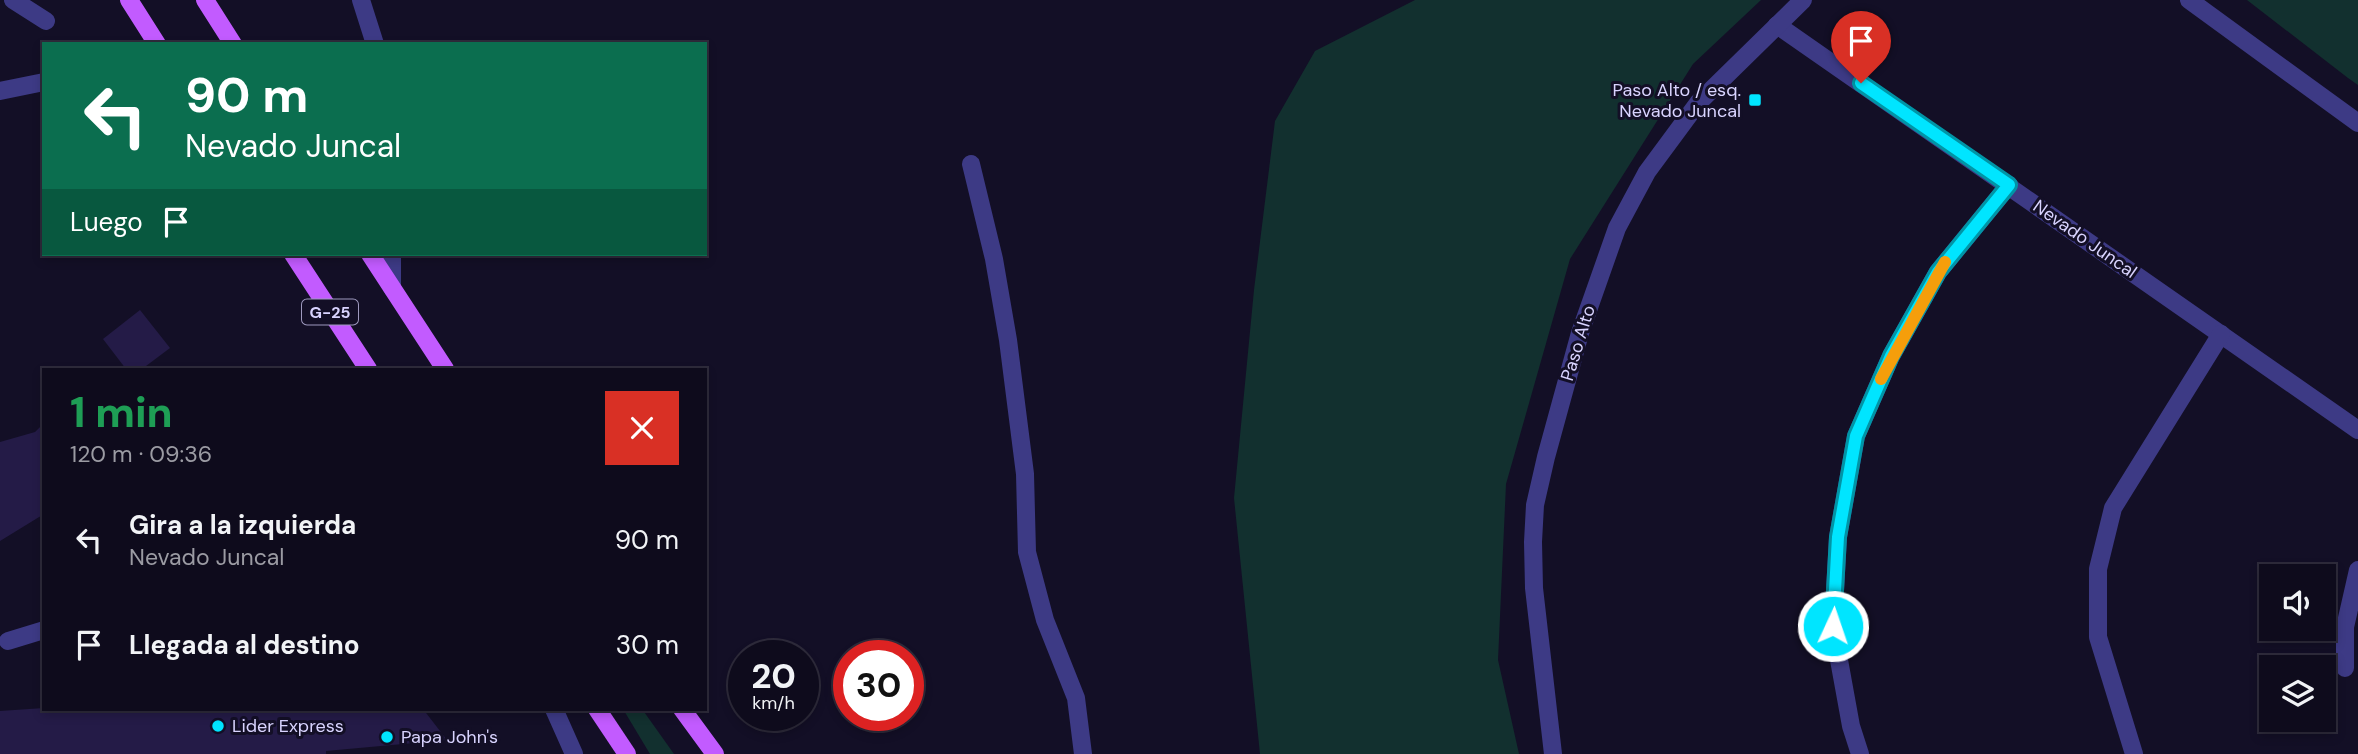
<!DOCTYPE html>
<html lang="es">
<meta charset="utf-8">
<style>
:root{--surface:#0e0b1c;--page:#1c1929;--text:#f1f3f6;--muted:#9b9ba3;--line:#2e2b3b}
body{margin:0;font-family:"DM Sans",sans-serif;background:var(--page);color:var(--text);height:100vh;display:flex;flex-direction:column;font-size:26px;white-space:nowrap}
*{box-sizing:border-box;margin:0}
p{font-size:23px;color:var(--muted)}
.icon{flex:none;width:38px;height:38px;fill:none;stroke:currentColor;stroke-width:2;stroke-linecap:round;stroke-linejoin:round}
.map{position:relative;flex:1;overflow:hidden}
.panel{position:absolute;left:42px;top:368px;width:665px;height:343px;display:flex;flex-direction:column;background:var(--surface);border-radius:0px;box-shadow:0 4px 10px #0003,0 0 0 2px var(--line)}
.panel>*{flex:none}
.hud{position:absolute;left:42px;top:42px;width:665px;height:214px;border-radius:0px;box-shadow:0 4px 10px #0003,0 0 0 2px var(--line);background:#0b6e4f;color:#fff;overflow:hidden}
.fabs{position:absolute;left:2259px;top:564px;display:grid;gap:14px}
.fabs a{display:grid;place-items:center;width:77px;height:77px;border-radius:0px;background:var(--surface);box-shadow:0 4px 10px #0003,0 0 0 2px var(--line);font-size:35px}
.speed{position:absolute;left:728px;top:640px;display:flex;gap:14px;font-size:35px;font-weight:700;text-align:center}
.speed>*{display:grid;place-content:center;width:91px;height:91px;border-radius:50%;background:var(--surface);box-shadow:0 4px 10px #0003,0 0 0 2px var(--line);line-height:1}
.speed small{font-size:18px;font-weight:400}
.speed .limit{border:10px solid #d22;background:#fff;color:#111}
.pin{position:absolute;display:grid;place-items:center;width:60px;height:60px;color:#fff;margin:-72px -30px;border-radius:50% 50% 50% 0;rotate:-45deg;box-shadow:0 0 7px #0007}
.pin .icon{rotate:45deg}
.me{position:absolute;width:77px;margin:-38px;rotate:3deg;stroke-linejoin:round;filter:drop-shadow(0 0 5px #0008)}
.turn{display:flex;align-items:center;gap:24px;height:147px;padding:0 28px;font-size:32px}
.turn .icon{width:91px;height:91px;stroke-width:2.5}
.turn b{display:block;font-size:49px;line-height:60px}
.then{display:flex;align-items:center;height:66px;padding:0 28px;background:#0003;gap:14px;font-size:26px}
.round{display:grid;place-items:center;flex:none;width:74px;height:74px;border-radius:0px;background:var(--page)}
.overview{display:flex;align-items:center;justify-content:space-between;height:119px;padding:0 28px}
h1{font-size:42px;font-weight:800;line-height:52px;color:#1e9e55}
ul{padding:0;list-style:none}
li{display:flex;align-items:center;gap:21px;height:105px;padding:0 28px}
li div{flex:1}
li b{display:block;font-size:26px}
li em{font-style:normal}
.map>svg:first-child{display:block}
</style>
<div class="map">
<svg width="2358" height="754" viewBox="0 0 2358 754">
<rect width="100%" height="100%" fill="#130f26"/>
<!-- green -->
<g fill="#12302f">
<path d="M1415,0H1761L1693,64L1570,259L1506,484L1498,660L1519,754H1260L1234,498L1254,290L1275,121L1315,51Z"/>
<path d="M2247,0H2358V85L2348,78Z"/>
<path d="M623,709H642L674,754H650Z"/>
</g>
<!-- building -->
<g fill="#241b47">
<path d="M140,310L170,348L142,369H126L103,339Z"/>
<path d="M44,423V514L0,541V442L35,432Z"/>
<path d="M44,708L423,709L447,740L326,751V754H0V711Z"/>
</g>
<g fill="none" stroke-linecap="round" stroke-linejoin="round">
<!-- service -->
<g stroke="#3d3a85" stroke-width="18">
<path d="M361,0L375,44"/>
<path d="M0,91L44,82"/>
<path d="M971,164L994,259L1008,340L1025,474L1027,552L1045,620L1076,698L1083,754"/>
<path d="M392,254V288"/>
<path d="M8,641L44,630"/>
</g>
<!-- minor -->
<g stroke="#3d3a85" stroke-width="18">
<path d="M13,0L46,21"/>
<path d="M2189,0L2358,123"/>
<path d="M1777,25L2358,430"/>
<path d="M2345,668V627L2358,570"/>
<path d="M1553,754L1534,588L1533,542L1535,505L1546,457L1580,333L1617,228L1647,172L1698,103L1803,0"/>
<path d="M1860,754L1851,726L1833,627L1838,537L1856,436L1891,356L1938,272L2009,185"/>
<path d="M2134,754L2098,637V569L2113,508L2221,334"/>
</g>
<!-- tertiary -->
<path stroke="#3d3a85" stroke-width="18" d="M554,709L574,754"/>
<!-- primary -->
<g stroke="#c25bff" stroke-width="18">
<path d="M129,0L157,44"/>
<path d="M205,0L233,44"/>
<path d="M293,254L368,369"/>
<path d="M370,254L445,369"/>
<path d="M597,709L627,754"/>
<path d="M682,709L715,754"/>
</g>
</g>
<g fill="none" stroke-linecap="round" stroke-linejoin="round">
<defs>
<path id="route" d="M1833,626L1838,537L1856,436L1891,356L1938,272L2009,185L1861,83"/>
</defs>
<!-- route casing -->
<use href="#route" stroke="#0095a6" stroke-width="18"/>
<!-- route -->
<use href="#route" stroke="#00e5ff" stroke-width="12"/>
<!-- slow -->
<path stroke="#f59e0b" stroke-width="12" d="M1881,379L1945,262"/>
</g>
<!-- markers -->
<g fill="#00e5ff" stroke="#130f26" stroke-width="2.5">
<rect x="1748" y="93" width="14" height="14" rx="3.5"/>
<circle cx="218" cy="726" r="7"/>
<circle cx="387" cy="737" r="7"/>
</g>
<g text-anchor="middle" stroke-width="6" stroke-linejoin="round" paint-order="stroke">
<!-- shield labels -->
<rect fill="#130f26" stroke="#9e99be" stroke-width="2" x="302" y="299.5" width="56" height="25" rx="5"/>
<g font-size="16" font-weight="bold" fill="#d9d4ff">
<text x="330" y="318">G-25</text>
</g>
<!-- poi labels -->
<g font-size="18" fill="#d9d4ff" stroke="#130f26" text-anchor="start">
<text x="1741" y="96" text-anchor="end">Paso Alto / esq.<tspan x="1741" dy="21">Nevado Juncal</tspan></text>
<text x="232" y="732">Lider Express</text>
<text x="401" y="743">Papa John's</text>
</g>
<!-- street labels -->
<g font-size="18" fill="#d9d4ff" stroke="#130f26">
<text transform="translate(2085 239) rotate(35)" y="6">Nevado Juncal</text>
<text transform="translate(1578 343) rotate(-73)" y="6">Paso Alto</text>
</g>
</g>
</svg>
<div class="fabs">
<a><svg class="icon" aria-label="sound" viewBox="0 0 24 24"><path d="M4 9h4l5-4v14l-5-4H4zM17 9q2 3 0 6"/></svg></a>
<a><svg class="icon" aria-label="layers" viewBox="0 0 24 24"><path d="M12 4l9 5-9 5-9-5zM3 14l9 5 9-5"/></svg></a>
</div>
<div class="speed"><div>20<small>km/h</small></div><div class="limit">30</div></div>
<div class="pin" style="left:1861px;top:83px;background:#d93025"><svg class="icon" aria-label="arrive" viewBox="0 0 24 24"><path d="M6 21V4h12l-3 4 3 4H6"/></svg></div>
<svg class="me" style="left:1833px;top:626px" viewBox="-20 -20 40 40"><circle r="17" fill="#00e5ff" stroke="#fff" stroke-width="3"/><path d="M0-11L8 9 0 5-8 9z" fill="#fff"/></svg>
<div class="hud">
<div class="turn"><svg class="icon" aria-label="left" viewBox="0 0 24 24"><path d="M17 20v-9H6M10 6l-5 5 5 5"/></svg><div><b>90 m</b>Nevado Juncal</div></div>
<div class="then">Luego<svg class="icon" aria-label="arrive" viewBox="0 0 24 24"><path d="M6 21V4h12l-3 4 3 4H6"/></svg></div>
</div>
<section class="panel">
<div class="overview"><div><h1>1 min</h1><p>120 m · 09:36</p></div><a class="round" style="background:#d93025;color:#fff"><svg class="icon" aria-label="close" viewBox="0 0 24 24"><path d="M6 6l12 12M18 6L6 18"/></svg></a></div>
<ul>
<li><svg class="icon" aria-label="left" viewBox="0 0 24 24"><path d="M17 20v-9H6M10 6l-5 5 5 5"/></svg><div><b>Gira a la izquierda</b><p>Nevado Juncal</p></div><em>90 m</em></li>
<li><svg class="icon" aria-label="arrive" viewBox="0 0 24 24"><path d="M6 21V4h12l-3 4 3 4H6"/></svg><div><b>Llegada al destino</b></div><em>30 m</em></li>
</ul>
</section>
</div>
